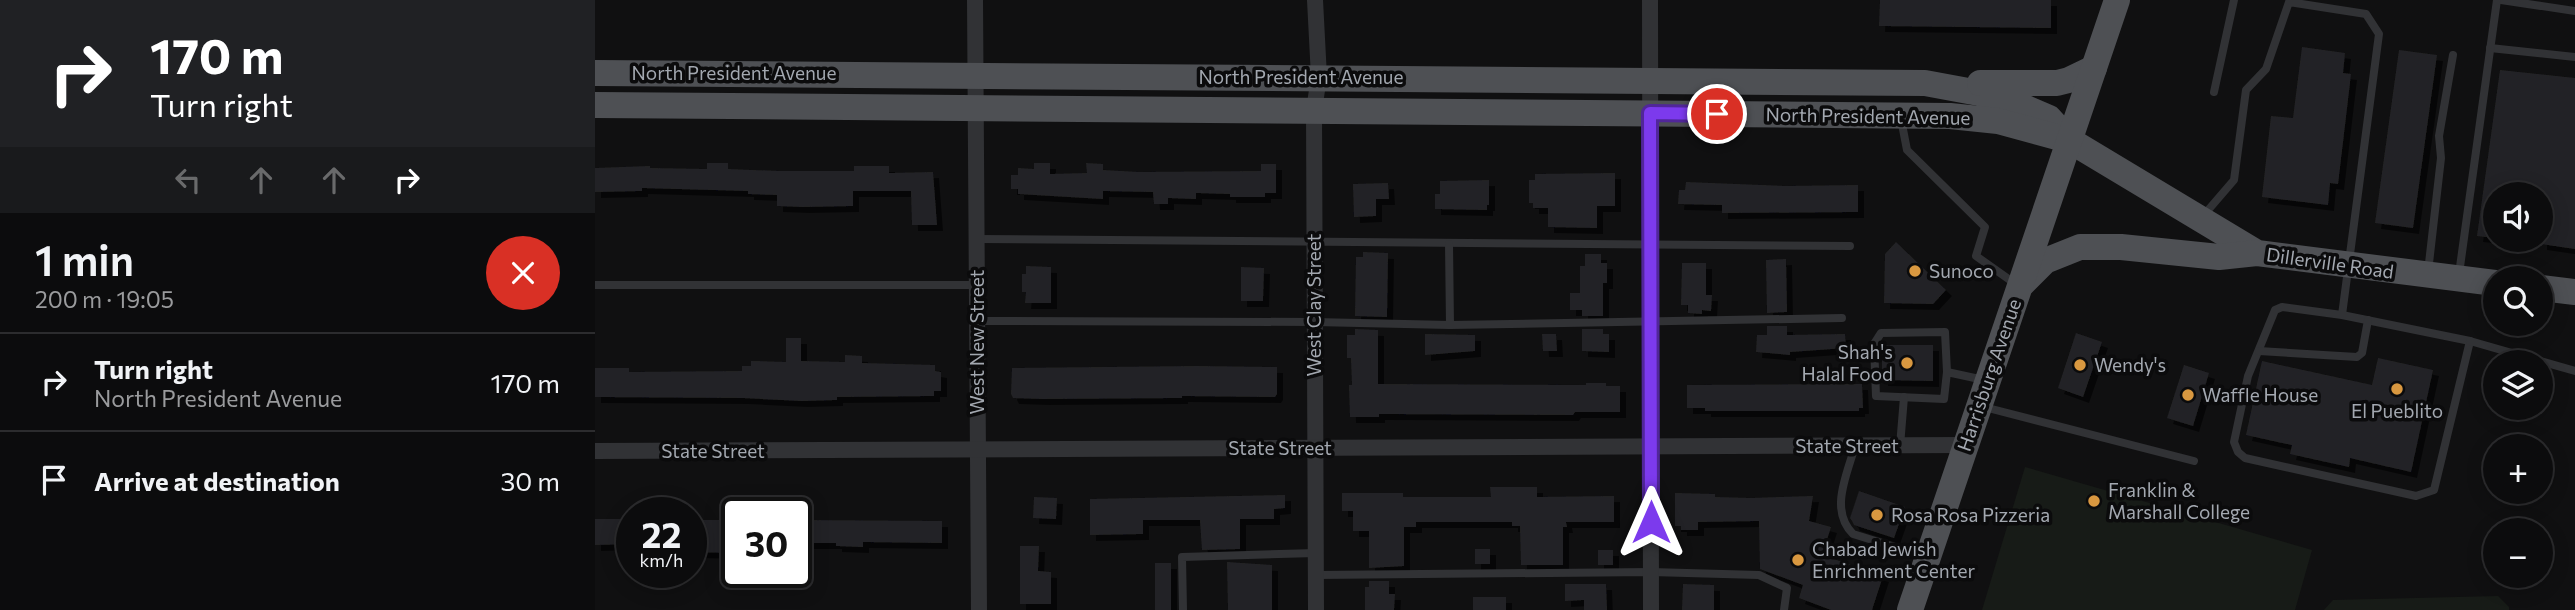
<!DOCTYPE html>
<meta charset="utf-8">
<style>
:root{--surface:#0c0c0d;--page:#1a1a1b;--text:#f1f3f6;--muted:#9a9b9d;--line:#2c2c2e}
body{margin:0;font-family:Commissioner,sans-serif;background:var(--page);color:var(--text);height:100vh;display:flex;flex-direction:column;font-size:26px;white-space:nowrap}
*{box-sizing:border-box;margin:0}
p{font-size:23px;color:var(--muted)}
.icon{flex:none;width:38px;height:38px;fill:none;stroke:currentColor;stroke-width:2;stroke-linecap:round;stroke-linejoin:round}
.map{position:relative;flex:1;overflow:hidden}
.sheet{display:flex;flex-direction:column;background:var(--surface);width:595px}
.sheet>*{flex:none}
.hud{background:#202124;color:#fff;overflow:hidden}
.fabs{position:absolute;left:1888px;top:182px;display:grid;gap:14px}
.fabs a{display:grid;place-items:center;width:70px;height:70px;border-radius:50%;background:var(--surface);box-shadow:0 4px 18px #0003,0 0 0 2px var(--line);font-size:35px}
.speed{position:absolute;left:21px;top:497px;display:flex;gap:14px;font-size:35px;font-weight:700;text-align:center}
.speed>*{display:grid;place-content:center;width:91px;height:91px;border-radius:50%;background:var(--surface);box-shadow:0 4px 18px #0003,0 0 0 2px var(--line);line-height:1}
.speed small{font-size:18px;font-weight:400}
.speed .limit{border:4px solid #111;border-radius:10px;background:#fff;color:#111}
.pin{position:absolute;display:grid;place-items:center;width:60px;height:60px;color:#fff;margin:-30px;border:4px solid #fff;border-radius:50%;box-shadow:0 2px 7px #0007}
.me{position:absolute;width:77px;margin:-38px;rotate:0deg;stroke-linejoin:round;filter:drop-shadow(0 0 5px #0008)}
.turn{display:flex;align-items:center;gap:24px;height:147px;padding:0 35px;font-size:32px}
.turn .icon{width:91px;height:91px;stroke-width:2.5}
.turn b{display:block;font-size:49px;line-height:60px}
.lanes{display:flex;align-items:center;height:66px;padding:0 35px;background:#0003;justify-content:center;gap:35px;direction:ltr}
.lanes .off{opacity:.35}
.round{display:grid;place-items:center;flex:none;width:74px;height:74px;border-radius:37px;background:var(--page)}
.summary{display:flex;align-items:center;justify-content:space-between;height:119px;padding:0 35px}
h1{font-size:42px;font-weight:600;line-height:52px}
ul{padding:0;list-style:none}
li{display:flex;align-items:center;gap:21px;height:98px;padding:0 35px;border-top:2px solid var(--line)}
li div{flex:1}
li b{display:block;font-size:26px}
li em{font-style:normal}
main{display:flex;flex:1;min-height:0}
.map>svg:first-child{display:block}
</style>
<main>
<section class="sheet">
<div class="hud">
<div class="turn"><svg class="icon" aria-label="right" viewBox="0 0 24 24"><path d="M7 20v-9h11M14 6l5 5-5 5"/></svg><div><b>170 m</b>Turn right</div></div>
<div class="lanes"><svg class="icon off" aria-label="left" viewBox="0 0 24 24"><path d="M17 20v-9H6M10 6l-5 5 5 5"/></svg><svg class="icon off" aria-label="ahead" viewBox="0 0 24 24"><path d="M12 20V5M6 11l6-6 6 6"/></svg><svg class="icon off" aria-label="ahead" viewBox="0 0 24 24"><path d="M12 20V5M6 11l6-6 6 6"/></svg><svg class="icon" aria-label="right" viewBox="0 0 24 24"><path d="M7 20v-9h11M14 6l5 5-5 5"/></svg></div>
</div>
<div class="summary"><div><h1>1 min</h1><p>200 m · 19:05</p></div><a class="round" style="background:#d93025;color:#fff"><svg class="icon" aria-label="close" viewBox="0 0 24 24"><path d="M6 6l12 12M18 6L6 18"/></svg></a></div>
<ul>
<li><svg class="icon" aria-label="right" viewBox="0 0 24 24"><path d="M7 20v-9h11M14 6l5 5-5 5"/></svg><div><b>Turn right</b><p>North President Avenue</p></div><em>170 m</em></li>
<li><svg class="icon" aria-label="arrive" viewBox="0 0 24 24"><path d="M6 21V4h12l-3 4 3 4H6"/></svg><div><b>Arrive at destination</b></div><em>30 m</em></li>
</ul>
</section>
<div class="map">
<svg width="1980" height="610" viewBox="0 0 1980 610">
<defs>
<filter id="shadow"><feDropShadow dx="6" dy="6" stdDeviation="0" flood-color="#0009"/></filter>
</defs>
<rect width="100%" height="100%" fill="#101011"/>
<!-- green -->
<g fill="#171b17">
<path d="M1430,467L1717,550L1700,610H1387Z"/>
<path d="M1903,596L1914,607V610H1729L1738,600Z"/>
</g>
<!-- building -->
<g fill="#232325" filter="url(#shadow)">
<path d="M1285,0H1456V28L1284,26Z"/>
<path d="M1707,47L1750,53L1748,73L1756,74L1743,184L1735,183L1733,205L1667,197L1676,116L1698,118Z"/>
<path d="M1804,50L1842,55L1818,228L1780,223Z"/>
<path d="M1905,70L1980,78V249L1946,244V194H1900V238L1882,236Z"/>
<path d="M112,163H133V169L185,171H259V166H294V173L338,172L342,225H317L316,191H258V206L208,207L182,206V195L153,194V191L47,188V191L0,192V168L55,166V168L112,169Z"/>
<path d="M439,163H455V174L492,173L491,163L508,164V170L544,172L666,171V164H681V193H670V197H635V194L601,193V199L573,198V204H559L558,192L508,191V199L423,194V189H416V175H423V168L439,169Z"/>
<path d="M1020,173V206H1002V228L953,227V208H938V203H934V180H940V174Z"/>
<path d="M894,180V205H892V210L840,209V194H845V181Z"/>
<path d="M1091,182L1191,186L1263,185V212L1127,213V205L1083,204L1084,190H1090Z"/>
<path d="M793,183L794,199H781V216L759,217L758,184Z"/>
<path d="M1301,242L1351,290L1338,304L1289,303L1290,254Z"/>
<path d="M768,252L793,253L792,317L760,316L761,257H768Z"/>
<path d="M990,254H1006V263H1012V283H1008V316H987V310H975V293H985V266H990Z"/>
<path d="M1191,259L1192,312L1172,313L1171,260Z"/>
<path d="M1087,263H1111V295H1117L1116,311L1107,310V314L1093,313V305H1086Z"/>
<path d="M431,266L456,267V303H430L431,292H427V274H431Z"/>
<path d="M646,267L669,268L668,301H646Z"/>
<path d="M1172,326H1192V335L1250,334L1251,348L1195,352V355L1161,352L1162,335H1172Z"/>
<path d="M760,329L783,330V384L991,385V383H1011V386H1025V412H980L978,415L784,414V417H755L754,385H757L756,358H752V335H760Z"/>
<path d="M987,329H1008V334H1014V352L987,351Z"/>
<path d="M1481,333L1507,342L1488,397L1463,388Z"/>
<path d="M830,334L880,335V351L830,355Z"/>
<path d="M947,334H961L962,351H948Z"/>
<path d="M191,338H206V361L250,362V355L267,356V363L340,365V371L346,372V391H339V396L242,397V400L207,401L147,398L0,397V368H34V372L147,371V366H156V361L191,362Z"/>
<path d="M1287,345H1338V381L1287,380Z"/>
<path d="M1783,358L1838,370L1816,472L1755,458L1754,467L1695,454L1697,445L1651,435L1667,361L1777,385Z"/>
<path d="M1589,365L1614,373L1598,426L1572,418Z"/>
<path d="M602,366L682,367V394L680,397L587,396V398L448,399L418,398L416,394L417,368Z"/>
<path d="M1267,384L1268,408H1264V411H1110V408H1092V385Z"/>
<path d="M895,487H942V497L1019,496V522H971L972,527H968V565H926L925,526H917V522H821V527H809V566L774,568V531H758V511H747V493H808V497H896Z"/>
<path d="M1264,491L1310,507L1299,538L1259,525L1257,521L1255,518Z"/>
<path d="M1080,493L1120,494V497L1156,498L1218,496L1214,521L1236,527L1227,555L1288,576L1277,610H1236L1204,598L1208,585L1165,569L1164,521L1103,522V530H1086V526H1080Z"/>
<path d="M690,495V508L679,509V519H645V549L607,550L605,520H548V534L495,535V499Z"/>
<path d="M439,497L462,498L461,519L438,518Z"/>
<path d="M0,519H37V544L0,545Z"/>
<path d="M96,520H142V553L96,552Z"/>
<path d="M201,520L347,521V543L268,542V547L241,546V543H201Z"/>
<path d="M425,546H444L443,571L456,572V604H425Z"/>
<rect x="880" y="549" width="15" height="15"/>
<rect x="1003" y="550" width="15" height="15"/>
<path d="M632,562L677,565V610H633Z"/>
<rect x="560" y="563" width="16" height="47"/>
<path d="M774,581H794V594H800L799,610H770V587H774Z"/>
<path d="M970,584H1011L1012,610H989V600L970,601Z"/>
<path d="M1088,584L1119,585V610H1087Z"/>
<rect x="878" y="597" width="33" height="13"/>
</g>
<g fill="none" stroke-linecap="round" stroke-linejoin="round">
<!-- lane -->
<g stroke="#313235" stroke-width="8">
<path d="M1906,0L1980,11"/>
<path d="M1895,48L1980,57"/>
<path d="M1619,92L1639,0"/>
<path d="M1306,119L1312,150L1390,227L1381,256L1422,285"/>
<path d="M1608,216L1639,180L1651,90L1671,69L1694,2L1771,14L1784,34L1747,315L1687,307L1680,310L1653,376L1639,442L1643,452L1650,458L1821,496L1839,490L1875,341L1747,315"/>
<path d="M382,239L1255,246"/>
<path d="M854,244L855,325"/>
<path d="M1833,272L1846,158L1844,136L1858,55"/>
<path d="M1864,274L1902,0"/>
<path d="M0,285H382"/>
<path d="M382,321L719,322L855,325L1247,318"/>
<path d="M1875,341L1980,371"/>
<path d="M1664,351L1762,357L1767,353L1773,320"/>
<path d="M1352,372L1350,332L1286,333L1279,344L1281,396L1349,399L1352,372L1389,380"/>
<path d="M1389,407L1599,461"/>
<path d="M1260,446C1252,475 1234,510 1258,534L1329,556"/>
<path d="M1305,446L1309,397"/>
<path d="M721,575L1056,572L1164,575L1192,588L1189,610"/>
<path d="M588,610L587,557L721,553"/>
</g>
<!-- street -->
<g stroke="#313235" stroke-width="16">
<path d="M380,0L384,610"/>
<path d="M720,0L724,77L719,110L721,610"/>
<path d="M1055,0L1056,610"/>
<path d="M0,451L1370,445"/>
</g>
<!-- primary -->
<g stroke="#4e5054" stroke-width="26">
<path d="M0,73L1330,83L1384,93L1424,105L1454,118L1474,140L1662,253L1900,283"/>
<path d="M1385,83H1462L1474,80L1499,68"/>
<path d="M0,105L1355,116L1403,121L1469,139"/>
<path d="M1428,283L1450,261L1485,247H1526L1624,257L1662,253"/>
<path d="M1946,288L1980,292"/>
<path d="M1315,610L1522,0"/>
</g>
</g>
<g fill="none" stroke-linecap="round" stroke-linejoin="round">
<defs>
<path id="route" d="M1056,522L1055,113L1122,114"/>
</defs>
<!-- route casing -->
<use href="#route" stroke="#51269a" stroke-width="18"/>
<!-- route -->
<use href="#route" stroke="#7c3aed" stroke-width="12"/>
</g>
<!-- markers -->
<g fill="#d99840" stroke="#0b0b0c" stroke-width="2.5">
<circle cx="1320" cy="271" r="7"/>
<circle cx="1312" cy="363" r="7"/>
<circle cx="1485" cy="365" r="7"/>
<circle cx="1802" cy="389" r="7"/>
<circle cx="1593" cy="395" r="7"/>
<circle cx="1499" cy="501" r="7"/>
<circle cx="1282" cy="515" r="7"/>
<circle cx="1203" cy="560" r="7"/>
</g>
<g text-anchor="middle" stroke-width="7" stroke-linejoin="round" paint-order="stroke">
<!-- street labels -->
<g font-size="19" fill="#a3a8b0" stroke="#0b0b0c">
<text x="139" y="80">North President Avenue</text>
<text x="706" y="84">North President Avenue</text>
<text transform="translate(1273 116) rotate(1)" y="7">North President Avenue</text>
<text transform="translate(1735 263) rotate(8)" y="7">Dillerville Road</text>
<text transform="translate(719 305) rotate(-90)" y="7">West Clay Street</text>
<text transform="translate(382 342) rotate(-90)" y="7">West New Street</text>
<text transform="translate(1394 375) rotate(-71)" y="7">Harrisburg Avenue</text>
<text x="1252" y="453">State Street</text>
<text x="685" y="455">State Street</text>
<text x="118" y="458">State Street</text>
</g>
<!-- poi labels -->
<g font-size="19" fill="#a3a8b0" stroke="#0b0b0c" text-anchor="start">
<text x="1334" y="278">Sunoco</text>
<text x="1298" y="359" text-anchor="end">Shah's<tspan x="1298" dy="22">Halal Food</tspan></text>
<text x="1499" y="372">Wendy's</text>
<text x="1607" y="402">Waffle House</text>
<text x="1802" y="418" text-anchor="middle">El Pueblito</text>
<text x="1513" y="497">Franklin &amp;<tspan x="1513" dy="22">Marshall College</tspan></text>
<text x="1296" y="522">Rosa Rosa Pizzeria</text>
<text x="1217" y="556">Chabad Jewish<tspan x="1217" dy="22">Enrichment Center</tspan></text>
</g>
</g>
</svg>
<div class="fabs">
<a><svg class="icon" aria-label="sound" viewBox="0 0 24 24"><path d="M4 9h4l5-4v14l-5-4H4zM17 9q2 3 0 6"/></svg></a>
<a><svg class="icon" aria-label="search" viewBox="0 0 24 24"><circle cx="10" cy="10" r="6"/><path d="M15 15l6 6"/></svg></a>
<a><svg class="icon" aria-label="layers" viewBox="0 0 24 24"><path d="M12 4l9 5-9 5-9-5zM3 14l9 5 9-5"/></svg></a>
<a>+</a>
<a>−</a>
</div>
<div class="speed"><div>22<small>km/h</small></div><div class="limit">30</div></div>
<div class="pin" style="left:1122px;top:114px;background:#d93025"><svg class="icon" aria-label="arrive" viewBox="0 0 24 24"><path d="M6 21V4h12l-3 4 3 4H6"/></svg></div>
<svg class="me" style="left:1056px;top:522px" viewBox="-20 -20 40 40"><path d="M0-17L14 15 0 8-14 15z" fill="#7c3aed" stroke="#fff" stroke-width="4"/></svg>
</div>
</main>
